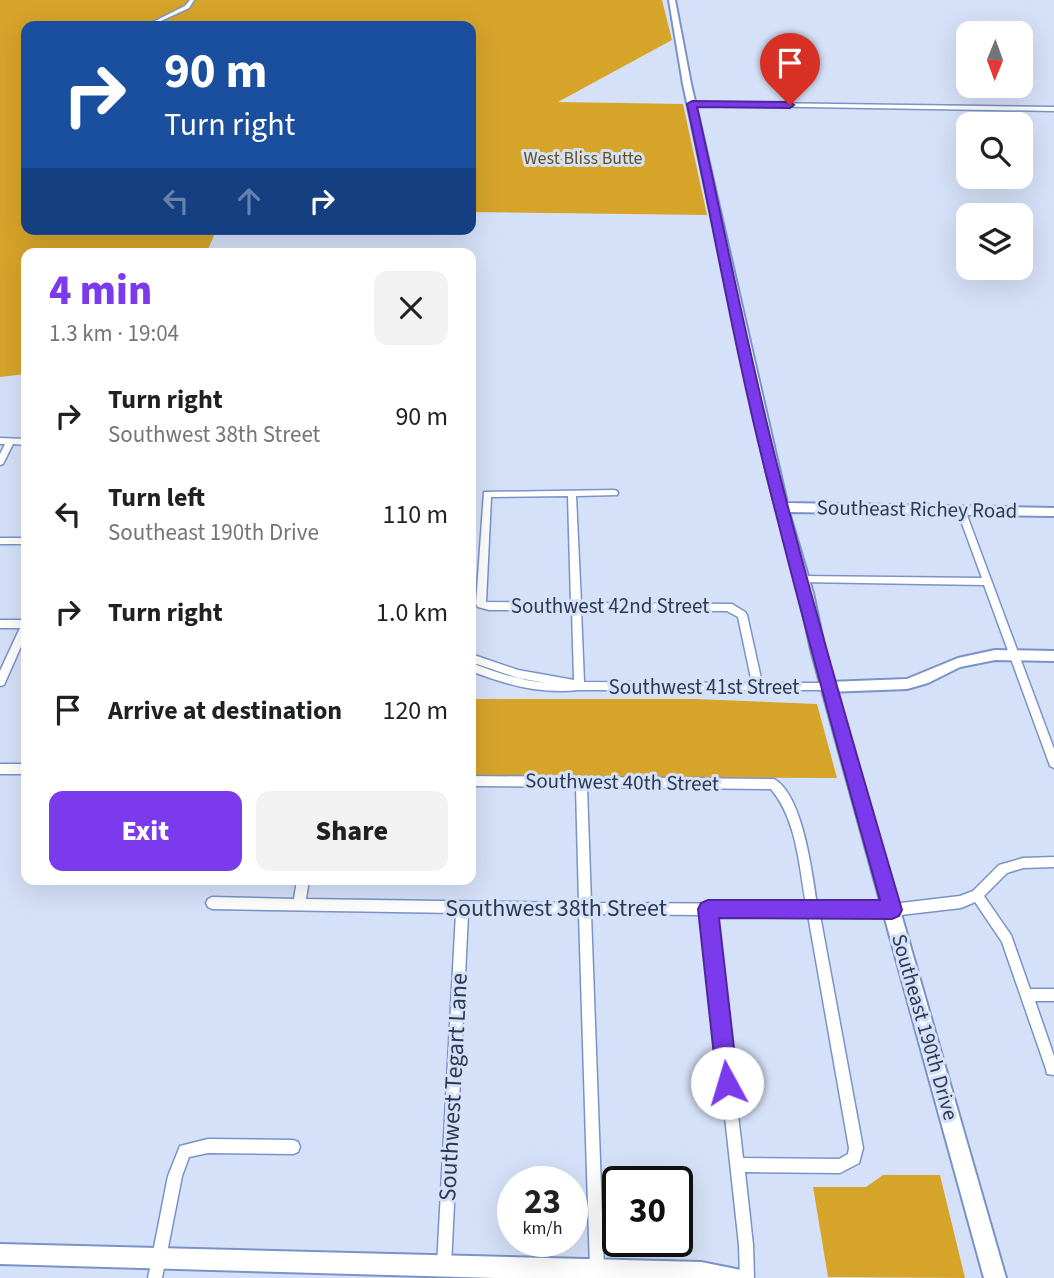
<!DOCTYPE html>
<meta charset="utf-8">
<style>
:root{--surface:#fff;--page:#f2f2f2;--text:#202124;--muted:#757577;--accent:#7c3aed}
body{margin:0;font-family:"Source Sans 3",sans-serif;background:var(--page);color:var(--text);height:100vh;display:flex;flex-direction:column;font-size:26px;white-space:nowrap}
*{box-sizing:border-box;margin:0}
p{font-size:23px;color:var(--muted)}
.icon{flex:none;width:38px;height:38px;fill:none;stroke:currentColor;stroke-width:2;stroke-linecap:round;stroke-linejoin:round}
.map{position:relative;flex:1;overflow:hidden}
.panel{position:absolute;left:21px;top:248px;width:455px;height:637px;display:flex;flex-direction:column;background:var(--surface);border-radius:14px;box-shadow:0 7px 28px #0002}
.panel>*{flex:none}
.banner{position:absolute;left:21px;top:21px;width:455px;height:214px;border-radius:14px;box-shadow:0 7px 28px #0002;background:#1a4fa0;color:#fff;overflow:hidden}
.needle{width:46px;rotate:181deg}
.controls{position:absolute;left:956px;top:21px;display:grid;gap:14px}
.controls a{display:grid;place-items:center;width:77px;height:77px;border-radius:14px;background:var(--surface);box-shadow:0 7px 28px #0002;font-size:35px}
.speed{position:absolute;left:497px;top:1166px;display:flex;gap:14px;font-size:35px;font-weight:700;text-align:center}
.speed>*{display:grid;place-content:center;width:91px;height:91px;border-radius:50%;background:var(--surface);box-shadow:0 7px 28px #0002;line-height:1}
.speed small{font-size:18px;font-weight:400}
.speed .limit{border:4px solid #111;border-radius:10px;background:#fff;color:#111}
.pin{position:absolute;display:grid;place-items:center;width:60px;height:60px;color:#fff;margin:-72px -30px;border-radius:50% 50% 50% 0;rotate:-45deg;box-shadow:0 0 7px #0007}
.pin .icon{rotate:45deg}
.me{position:absolute;width:77px;margin:-38px;rotate:354deg;stroke-linejoin:round;filter:drop-shadow(0 0 5px #0008)}
.turn{display:flex;align-items:center;gap:24px;height:147px;padding:0 28px;font-size:32px}
.turn .icon{width:91px;height:91px;stroke-width:2.5}
.turn b{display:block;font-size:49px;line-height:60px}
.lanes{display:flex;align-items:center;height:66px;padding:0 28px;background:#0003;justify-content:center;gap:35px;direction:ltr}
.lanes .off{opacity:.35}
.round{display:grid;place-items:center;flex:none;width:74px;height:74px;border-radius:14px;background:var(--page)}
.head{display:flex;align-items:center;justify-content:space-between;height:119px;padding:0 28px}
h1{font-size:42px;font-weight:800;line-height:52px;color:var(--accent)}
.primary-button{display:flex;gap:14px;margin-top:auto;padding:14px 28px}
.primary-button a{flex:1;height:80px;border-radius:14px;background:var(--accent);color:#fff;font-size:28px;font-weight:800;line-height:80px;text-align:center}
.primary-button a+a{background:var(--page);color:var(--text)}
ul{padding:0;list-style:none}
li{display:flex;align-items:center;gap:21px;height:98px;padding:0 28px}
li div{flex:1}
li b{display:block;font-size:26px}
li em{font-style:normal}
.map>svg:first-child{display:block}
</style>
<div class="map">
<svg width="1054" height="1278" viewBox="0 0 1054 1278">
<rect width="100%" height="100%" fill="#d5e1f8"/>
<!-- green -->
<g fill="#d7a42a">
<path d="M0,0H662L672,40L558,102L683,104L707,215L471,212V26H26V229H235L215,233L206,254H26V374L0,377Z"/>
<path d="M471,699H695L817,704L837,778L471,777Z"/>
<path d="M883,1175H940L965,1278L828,1277L813,1187H866Z"/>
</g>
<g fill="none" stroke-linecap="round" stroke-linejoin="round">
<defs>
<g id="minor">
<path d="M190,0H194L189,8L150,26H145L185,6Z"/>
<path d="M692,102L1054,107V111L690,105V103Z"/>
<path d="M0,438L26,439V445L13,444L3,464L0,465V454L5,444H0Z"/>
<path d="M614,490L617,491L618,493L617,495L576,496L581,603L732,604L745,612L747,615L762,683H828L832,684L833,687L832,690H579C540,694 507,685 471,671V663C496,672 520,681 547,683L518,678L471,662V654L518,670L574,680L572,610H489L478,607L476,604L484,492ZM568,496L571,603L486,602L491,497ZM581,610L727,611L738,617L752,683L584,682Z"/>
<path d="M961,507L965,510L1054,749V768L1050,766L1049,763L984,585L801,582L796,579L801,576L982,578L957,510Z"/>
<rect x="0" y="538" width="26" height="6"/>
<path d="M0,620H26V635L4,685L0,686V671L20,628H0Z"/>
<rect x="0" y="764" width="26" height="10"/>
<path d="M471,776L774,779C803,795 812,873 817,904H892L960,896L973,891L999,865L1023,858L1054,857V867L1023,868L1007,873L984,896L1011,935L1030,989H1054V1001H1035L1054,1056V1075L1047,1074L1046,1069L1002,942L975,902L961,908L892,916L820,915L863,1148L859,1163L840,1173L745,1172L753,1245L754,1278H740L739,1245L703,915L591,914L604,1270L602,1275L597,1277L592,1275L590,1270L579,914H468L451,1266L449,1271L444,1273L439,1271L437,1266L456,913L212,909L208,907L206,903L208,899L212,897L294,899L297,880H309L306,899L579,903L576,787L471,786ZM587,787L771,789C797,820 799,866 806,904L591,903ZM715,915H808L849,1148L848,1154L839,1159L743,1158Z"/>
<path d="M208,1139L293,1140L298,1142L300,1147L298,1152L293,1154L208,1153L189,1157L182,1176L162,1278H148L168,1176L180,1146Z"/>
</g>
<path id="tertiary" d="M995,650L1054,651V661L995,660L960,667L928,683L907,689L828,692L824,691L822,687L824,683L828,682L907,679L958,658Z"/>
<g id="secondary">
<path d="M669,0H675L691,84L787,503L1054,508V516L789,512L813,593L825,650L1006,1278H984L811,650L799,593L768,479L683,84Z"/>
<path d="M0,1244L701,1262L741,1270L744,1278H496L0,1264Z"/>
</g>
</defs>
<!-- minor casing -->
<use href="#minor" stroke="#7993c8" stroke-width="3"/>
<!-- tertiary casing -->
<use href="#tertiary" stroke="#7993c8" stroke-width="4"/>
<!-- secondary casing -->
<use href="#secondary" stroke="#7993c8" stroke-width="4"/>
<!-- minor -->
<use href="#minor" fill="#fff" fill-rule="evenodd"/>
<!-- tertiary -->
<use href="#tertiary" fill="#fff" fill-rule="evenodd"/>
<!-- secondary -->
<use href="#secondary" fill="#fff" fill-rule="evenodd"/>
</g>
<!-- route -->
<path fill="#7c3aed" stroke="#51269a" stroke-width="2" d="M692,101L790,102L794,105L790,108L697,107C725,231 749,357 781,480C818,624 860,767 902,910L899,916L892,919L719,918L738,1083L735,1090L727,1093L720,1090L717,1083L698,909L701,903L708,900H880C841,761 803,622 768,482C736,357 714,229 687,104Z"/>
<g text-anchor="middle" stroke-width="6" stroke-linejoin="round" paint-order="stroke">
<!-- far-park labels -->
<g font-size="18" fill="#685120" stroke="#d5e1f8">
<text x="583" y="164">West Bliss Butte</text>
</g>
<!-- street labels -->
<g font-size="21" fill="#2e394f" stroke="#d5e1f8">
<text transform="translate(917 509) rotate(1)" y="7">Southeast Richey Road</text>
<text x="610" y="613">Southwest 42nd Street</text>
<text x="704" y="694">Southwest 41st Street</text>
<text transform="translate(622 782) rotate(1)" y="7">Southwest 40th Street</text>
<text transform="translate(925 1027) rotate(74)" y="7">Southeast 190th Drive</text>
</g>
<!-- near-street labels -->
<g font-size="24" fill="#2e394f" stroke="#d5e1f8">
<text x="556" y="916">Southwest 38th Street</text>
<text transform="translate(453 1087) rotate(-87)" y="8">Southwest Tegart Lane</text>
</g>
</g>
</svg>
<div class="controls">
<a><svg class="needle" viewBox="-14 -14 28 28"><path d="M0-13l5 13h-10z" fill="#e53935"/><path d="M0 13l5-13h-10z" fill="#757577"/></svg></a>
<a><svg class="icon" aria-label="search" viewBox="0 0 24 24"><circle cx="10" cy="10" r="6"/><path d="M15 15l6 6"/></svg></a>
<a><svg class="icon" aria-label="layers" viewBox="0 0 24 24"><path d="M12 4l9 5-9 5-9-5zM3 14l9 5 9-5"/></svg></a>
</div>
<div class="speed"><div>23<small>km/h</small></div><div class="limit">30</div></div>
<div class="pin" style="left:790px;top:105px;background:#d93025"><svg class="icon" aria-label="arrive" viewBox="0 0 24 24"><path d="M6 21V4h12l-3 4 3 4H6"/></svg></div>
<svg class="me" style="left:727px;top:1083px" viewBox="-20 -20 40 40"><circle r="19" fill="#fff"/><path d="M0-13L10 11 0 6-10 11z" fill="#7c3aed"/></svg>
<div class="banner">
<div class="turn"><svg class="icon" aria-label="right" viewBox="0 0 24 24"><path d="M7 20v-9h11M14 6l5 5-5 5"/></svg><div><b>90 m</b>Turn right</div></div>
<div class="lanes"><svg class="icon off" aria-label="left" viewBox="0 0 24 24"><path d="M17 20v-9H6M10 6l-5 5 5 5"/></svg><svg class="icon off" aria-label="ahead" viewBox="0 0 24 24"><path d="M12 20V5M6 11l6-6 6 6"/></svg><svg class="icon" aria-label="right" viewBox="0 0 24 24"><path d="M7 20v-9h11M14 6l5 5-5 5"/></svg></div>
</div>
<section class="panel">
<div class="head"><div><h1>4 min</h1><p>1.3 km · 19:04</p></div><a class="round"><svg class="icon" aria-label="close" viewBox="0 0 24 24"><path d="M6 6l12 12M18 6L6 18"/></svg></a></div>
<ul>
<li><svg class="icon" aria-label="right" viewBox="0 0 24 24"><path d="M7 20v-9h11M14 6l5 5-5 5"/></svg><div><b>Turn right</b><p>Southwest 38th Street</p></div><em>90 m</em></li>
<li><svg class="icon" aria-label="left" viewBox="0 0 24 24"><path d="M17 20v-9H6M10 6l-5 5 5 5"/></svg><div><b>Turn left</b><p>Southeast 190th Drive</p></div><em>110 m</em></li>
<li><svg class="icon" aria-label="right" viewBox="0 0 24 24"><path d="M7 20v-9h11M14 6l5 5-5 5"/></svg><div><b>Turn right</b></div><em>1.0 km</em></li>
<li><svg class="icon" aria-label="arrive" viewBox="0 0 24 24"><path d="M6 21V4h12l-3 4 3 4H6"/></svg><div><b>Arrive at destination</b></div><em>120 m</em></li>
</ul>
<div class="primary-button"><a>Exit</a><a>Share</a></div>
</section>
</div>
